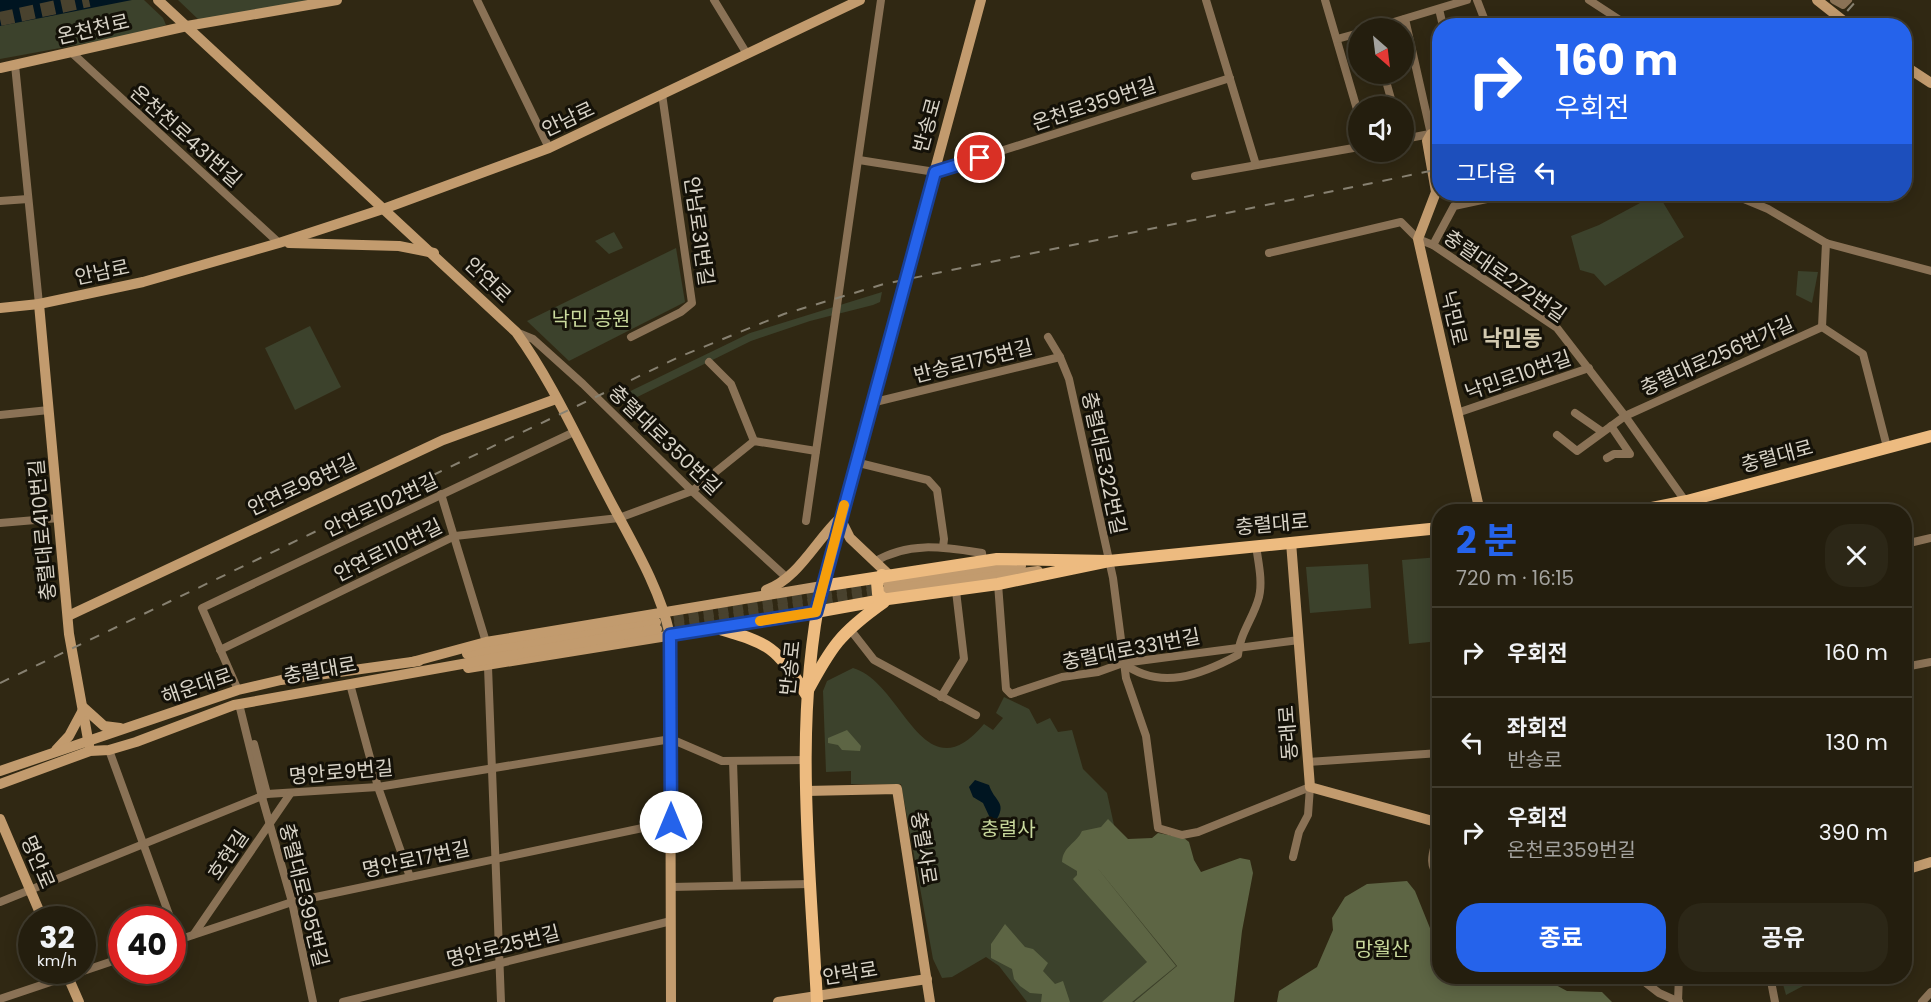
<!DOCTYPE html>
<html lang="ko">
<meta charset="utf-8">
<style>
:root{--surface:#241e0e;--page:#2c2717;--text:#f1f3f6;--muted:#a3a29e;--line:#413c2e;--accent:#2563eb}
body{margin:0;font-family:Poppins,"Noto Sans KR",sans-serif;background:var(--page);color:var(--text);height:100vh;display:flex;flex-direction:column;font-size:22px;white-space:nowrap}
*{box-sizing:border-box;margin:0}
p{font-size:20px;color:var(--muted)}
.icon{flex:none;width:33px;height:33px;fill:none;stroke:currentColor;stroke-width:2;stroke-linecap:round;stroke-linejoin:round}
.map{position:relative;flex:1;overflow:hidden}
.panel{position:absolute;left:1432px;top:504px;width:480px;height:480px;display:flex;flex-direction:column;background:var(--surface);border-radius:24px;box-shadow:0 3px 15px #0003,0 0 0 2px var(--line)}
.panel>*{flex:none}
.hud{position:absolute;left:1432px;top:18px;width:480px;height:183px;border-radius:24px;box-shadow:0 3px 15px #0003,0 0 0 2px var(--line);background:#2563eb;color:#fff;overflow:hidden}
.needle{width:39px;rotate:152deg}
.buttons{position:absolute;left:1348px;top:18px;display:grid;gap:12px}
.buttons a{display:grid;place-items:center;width:66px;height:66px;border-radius:50%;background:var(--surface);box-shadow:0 3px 15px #0003,0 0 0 2px var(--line);font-size:30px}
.speed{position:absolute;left:18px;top:906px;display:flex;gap:12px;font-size:30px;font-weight:700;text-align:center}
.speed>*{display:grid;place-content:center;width:78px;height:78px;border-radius:50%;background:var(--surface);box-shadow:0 3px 15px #0003,0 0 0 2px var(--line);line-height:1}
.speed small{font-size:15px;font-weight:400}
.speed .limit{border:9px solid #d22;background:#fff;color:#111}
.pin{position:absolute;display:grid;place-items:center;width:51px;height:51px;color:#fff;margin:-26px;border:3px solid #fff;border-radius:50%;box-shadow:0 2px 6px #0007}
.me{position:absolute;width:66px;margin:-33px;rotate:0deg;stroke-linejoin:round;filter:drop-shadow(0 0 4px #0008)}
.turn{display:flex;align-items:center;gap:21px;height:126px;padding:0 24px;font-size:27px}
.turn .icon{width:78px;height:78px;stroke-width:2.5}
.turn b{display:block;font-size:42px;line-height:51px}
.then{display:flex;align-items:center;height:57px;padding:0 24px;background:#0003;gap:12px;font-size:22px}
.round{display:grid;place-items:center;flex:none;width:63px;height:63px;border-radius:24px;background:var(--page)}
.head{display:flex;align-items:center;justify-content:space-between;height:102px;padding:0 24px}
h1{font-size:36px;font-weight:700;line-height:45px;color:var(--accent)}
.button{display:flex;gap:12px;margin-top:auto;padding:12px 24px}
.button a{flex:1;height:69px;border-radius:24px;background:var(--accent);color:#fff;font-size:24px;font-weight:700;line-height:69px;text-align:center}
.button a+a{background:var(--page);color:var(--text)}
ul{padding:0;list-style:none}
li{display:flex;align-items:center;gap:18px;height:90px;padding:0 24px;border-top:2px solid var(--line)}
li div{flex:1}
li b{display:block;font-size:22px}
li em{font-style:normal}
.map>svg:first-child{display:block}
</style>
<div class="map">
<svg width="1931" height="1002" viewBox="0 0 1931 1002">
<rect width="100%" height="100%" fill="#302813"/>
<!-- green -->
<g fill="#3c422c">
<path d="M0,0H144L163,18L166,25L137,34L0,59Z"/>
<path d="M178,0H318L200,21Z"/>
<path d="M1653,196L1661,199L1684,237L1605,286L1594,274L1580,270L1571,236L1599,225Z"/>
<path d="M614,232L623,248L609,254L595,241Z"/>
<path d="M676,248L685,302L569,361L527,321Z"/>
<path d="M1798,271L1818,272L1812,303L1796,295Z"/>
<path d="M882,292L880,302L873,305L810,321L751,341L619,406L612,400L750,333Z"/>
<path d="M310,326L341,387L295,410L265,348Z"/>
<path d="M1440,557V641L1409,644L1402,560Z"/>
<path d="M1368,564L1371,608L1310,613L1306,567Z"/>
<path d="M853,668C903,682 923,797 984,724L993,730L1003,718L996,713L1004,697L1029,709L1037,724L1050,718L1058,732L1072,730L1083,769L1107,793L1119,848L1096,866L1177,966L1134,1002H1027L999,966L986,957L952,977L942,978L933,959L901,784H851V771L826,772L823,691L827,681Z"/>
<path d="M1781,977V976L1820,977L1786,995Z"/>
</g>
<!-- forest -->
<g fill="#5d6544">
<path d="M847,730L861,746L860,751L842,750L838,745L828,743V738Z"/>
<path d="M1108,819L1128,839L1152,838L1158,833L1184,838L1189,842L1194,860L1201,872L1240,858L1250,860L1253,873L1242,931L1234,1002H1134L1177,966L1095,865L1176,966L1132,1002H1102L1147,962L1073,879L1077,875V871L1062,862C1063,846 1076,844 1082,831L1101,827Z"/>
<path d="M1407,881L1415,891L1434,938L1440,939V976L1541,977L1567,991L1602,992L1612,1002H1277L1279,991L1317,967L1333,930L1332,918L1345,897L1367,884Z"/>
<path d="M1005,924L1025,947L1033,949L1048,963L1043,971L1055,984L1063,981L1070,1002H1041L1042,994L1030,993L1020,986L1014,979L1012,969L991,958V944Z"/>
</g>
<!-- water -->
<g fill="#001521">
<path d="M0,0H132L0,26Z"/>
<path d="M975,780L989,785C994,801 1007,802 997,819L990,818L983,803L973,797L969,787Z"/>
</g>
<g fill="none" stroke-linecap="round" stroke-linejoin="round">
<!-- secondary-tunnel -->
<g stroke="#49422e" stroke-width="10" stroke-dasharray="10 5" stroke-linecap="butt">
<path d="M659,621L884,583"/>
<path d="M660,629L885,591"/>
</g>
<!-- highway-tunnel -->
<path stroke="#49422e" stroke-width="14" stroke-dasharray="14 7" stroke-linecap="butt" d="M0,19L89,0"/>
<!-- street -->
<g stroke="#8a7256" stroke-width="8">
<path d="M477,0L549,148"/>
<path d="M714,0L747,54"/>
<path d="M1206,0L1256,165"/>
<path d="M1325,0L1359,116"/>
<path d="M1477,0L1487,26"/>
<path d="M1589,0L1629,26"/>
<path d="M1834,0L1843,5L1848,0"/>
<path d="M1439,9L1443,26"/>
<path d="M1405,19L1431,134"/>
<path d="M1374,28L1467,0"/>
<path d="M1337,39L1359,33"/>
<path d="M71,52L279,243"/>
<path d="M15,65L39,304"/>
<path d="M1384,74L1393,106"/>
<path d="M1404,139L1440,132"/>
<path d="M859,160L935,172L1230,78"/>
<path d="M1195,176L1359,147"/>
<path d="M1732,194L1768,209L1826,243L1931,271"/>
<path d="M0,201L28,199"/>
<path d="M1826,243L1822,327L1863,354L1887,447"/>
<path d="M1433,245L1454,206L1496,197L1500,194"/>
<path d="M1269,253L1401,222L1418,239L1433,245L1557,328L1625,416L1693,512"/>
<path d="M516,332L533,339L583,384L692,491L786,577"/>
<path d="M631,337L681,312L692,303L662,94"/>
<path d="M1048,337L1060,357L1069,379L1113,578L1126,678L1146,736L1158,828L1182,835L1198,832L1310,787L1308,815L1299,832L1293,857"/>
<path d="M709,362L731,384L754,441"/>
<path d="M871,403L1060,357"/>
<path d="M1457,413L1589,368"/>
<path d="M1575,413L1601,431"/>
<path d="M0,415L49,410"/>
<path d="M1557,435L1577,451L1625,416L1822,327"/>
<path d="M1607,458L1614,454H1630L1611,426"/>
<path d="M855,462L928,480L937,490L944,539L943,547"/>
<path d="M441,494L486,642"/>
<path d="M806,521L881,0"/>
<path d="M0,523L59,518"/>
<path d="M1905,544L1931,538"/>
<path d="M874,562C909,541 943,547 982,553L983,561"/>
<path d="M998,584L1006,689L1011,694L1062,677L1098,672L1123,663L1299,640"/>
<path d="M849,628L874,660L976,715"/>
<path d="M220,650L455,536L619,518L692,491L754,441L816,451"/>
<path d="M1123,663C1160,691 1201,675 1238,655C1239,635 1254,617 1259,597C1263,580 1258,562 1256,545"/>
<path d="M488,667L501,1002"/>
<path d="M1905,667L1931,662"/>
<path d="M350,684L378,787L410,877"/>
<path d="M238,690L202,608L574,432"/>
<path d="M941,697L964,659L956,591"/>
<path d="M239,704L262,797L292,902L313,1002"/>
<path d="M254,744L267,794"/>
<path d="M109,750L171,920"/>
<path d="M733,761L737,885"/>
<path d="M1308,762L1440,753"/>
<path d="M1440,837H1437C1433,852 1427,866 1440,877"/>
<path d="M671,887L810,884"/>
<path d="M0,902L267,794L378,787L671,739L722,761L806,760"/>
<path d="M172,922L179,939"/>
<path d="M194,934L290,794"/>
<path d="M172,942L292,902L671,822"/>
<path d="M1637,976L1659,993L1679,1002"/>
<path d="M1770,976L1775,1002"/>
<path d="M0,999L122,958"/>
<path d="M1678,1001L1679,976"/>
<path d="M343,1002L671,921"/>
<path d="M1922,1002L1931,992"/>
</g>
<!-- secondary -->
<g stroke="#c29b6e" stroke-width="10">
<path d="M158,0L516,332C551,380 576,436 604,489C628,536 659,584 670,635L671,1002"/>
<path d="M1817,0L1850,26"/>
<path d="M1905,66L1931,83"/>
<path d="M0,68L187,26L337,0"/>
<path d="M1431,134L1427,141L1436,192L1418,239L1480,512"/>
<path d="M289,243L399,246L434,253"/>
<path d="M39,304L69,634L89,745"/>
<path d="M0,308L39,304L143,282L279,243L386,208L549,148L860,0"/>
<path d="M1291,542L1310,787L1440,823"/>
<path d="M887,582L1021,566"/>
<path d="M766,590C798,579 816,540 840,518L850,538L888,574"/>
<path d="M887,590L1038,571"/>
<path d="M68,616L443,440L556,399"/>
<path d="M467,654L656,622"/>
<path d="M412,662L486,642L822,586L981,0"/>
<path d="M468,668L816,612"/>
<path d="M56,750L69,736L84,708L104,726L120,728"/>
<path d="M0,771L238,690L281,680L419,661"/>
<path d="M0,784L90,751L109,750L136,742L234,705L657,629"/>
<path d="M806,791L897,789L930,1002"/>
<path d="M0,819L43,920"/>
<path d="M1905,870L1931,862"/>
<path d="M65,970L79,1002"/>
<path d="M778,1002L927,979"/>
</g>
<!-- primary -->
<g stroke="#edbb80" stroke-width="12">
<path d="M1632,512L1687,501L1931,436"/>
<path d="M882,575L877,582L878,594L885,600"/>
<path d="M816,612L888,599L998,584L1109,561L1440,528"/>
<path d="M717,628C771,644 775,646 806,694C831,647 840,633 884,602"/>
<path d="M817,1002C810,864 793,723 822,586L997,559L1109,561"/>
</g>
<!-- rail -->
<g stroke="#878171" stroke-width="2" stroke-dasharray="10 10" stroke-linecap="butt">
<path d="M1834,26L1857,0"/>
<path d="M0,683L679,357L784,314L884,284L1440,169"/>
</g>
</g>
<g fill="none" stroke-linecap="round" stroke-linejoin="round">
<defs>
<path id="route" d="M671,822L670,635L816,612L935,172L980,158"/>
</defs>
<!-- route casing -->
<use href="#route" stroke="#184099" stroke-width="15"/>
<!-- route -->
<use href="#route" stroke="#2563eb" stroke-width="10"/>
<!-- slow -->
<path stroke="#f59e0b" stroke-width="10" d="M760,621L816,612L844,505"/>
</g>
<g text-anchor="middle" stroke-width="6" stroke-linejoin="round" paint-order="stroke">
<!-- street labels -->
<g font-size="20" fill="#d8d3c7" stroke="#141108">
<text transform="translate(93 29) rotate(-13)" y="7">온천천로</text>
<text transform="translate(1094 104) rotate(-18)" y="7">온천로359번길</text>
<text transform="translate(568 119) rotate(-25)" y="7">안남로</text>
<text transform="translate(927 125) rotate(-75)" y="7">반송로</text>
<text transform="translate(186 136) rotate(42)" y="7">온천천로431번길</text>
<text transform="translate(699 231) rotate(82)" y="7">안남로31번길</text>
<text transform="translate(102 272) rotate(-12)" y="7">안남로</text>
<text transform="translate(1505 276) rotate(35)" y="7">충렬대로272번길</text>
<text transform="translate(488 280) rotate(44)" y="7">안연로</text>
<text transform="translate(1454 318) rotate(77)" y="7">낙민로</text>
<text transform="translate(1717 356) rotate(-24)" y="7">충렬대로256번가길</text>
<text transform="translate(973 361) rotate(-14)" y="7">반송로175번길</text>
<text transform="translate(1518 375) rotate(-19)" y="7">낙민로10번길</text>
<text transform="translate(665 440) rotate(44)" y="7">충렬대로350번길</text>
<text transform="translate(1777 456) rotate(-15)" y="7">충렬대로</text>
<text transform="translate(1104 463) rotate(78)" y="7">충렬대로322번길</text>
<text transform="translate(302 485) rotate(-25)" y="7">안연로98번길</text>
<text transform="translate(381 505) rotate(-25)" y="7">안연로102번길</text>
<text transform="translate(1272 524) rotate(-5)" y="7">충렬대로</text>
<text transform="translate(42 530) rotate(-95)" y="7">충렬대로410번길</text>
<text transform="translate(388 550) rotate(-26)" y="7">안연로110번길</text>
<text transform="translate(1131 649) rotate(-11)" y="7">충렬대로331번길</text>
<text transform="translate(790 668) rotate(-84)" y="7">반송로</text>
<text transform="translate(320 670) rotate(-10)" y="7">충렬대로</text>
<text transform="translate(197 686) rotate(-19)" y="7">해운대로</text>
<text transform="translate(1288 733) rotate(-94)" y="7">동래로</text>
<text transform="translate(341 772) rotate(-5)" y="7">명안로9번길</text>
<text transform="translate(924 848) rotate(81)" y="7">충렬사로</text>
<text transform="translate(228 855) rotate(-56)" y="7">호현길</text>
<text transform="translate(416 859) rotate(-12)" y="7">명안로17번길</text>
<text transform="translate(38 862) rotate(67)" y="7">명안로</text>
<text transform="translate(304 895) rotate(76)" y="7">충렬대로395번길</text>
<text transform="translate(503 946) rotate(-14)" y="7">명안로25번길</text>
<text transform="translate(850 973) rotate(-9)" y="7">안락로</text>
</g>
<!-- park labels -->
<g font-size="20" fill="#cada9d" stroke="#141108">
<text x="591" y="326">낙민 공원</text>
<text x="1008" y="836">충렬사</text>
<text x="1382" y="956">망월산</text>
</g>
<!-- quarter labels -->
<g font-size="22" font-weight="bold" fill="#d2c9af" stroke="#141108">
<text x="1512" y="346">낙민동</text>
</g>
</g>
</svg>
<div class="buttons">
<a><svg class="needle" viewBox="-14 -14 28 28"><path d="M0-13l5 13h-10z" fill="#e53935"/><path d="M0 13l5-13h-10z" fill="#a3a29e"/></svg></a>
<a><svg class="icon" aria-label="sound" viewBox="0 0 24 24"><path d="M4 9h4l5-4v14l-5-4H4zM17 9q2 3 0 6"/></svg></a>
</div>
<div class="speed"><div>32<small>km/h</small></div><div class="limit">40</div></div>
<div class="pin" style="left:980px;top:158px;background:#d93025"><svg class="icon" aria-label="arrive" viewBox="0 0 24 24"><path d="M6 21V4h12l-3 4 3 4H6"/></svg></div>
<svg class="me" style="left:671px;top:822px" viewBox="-20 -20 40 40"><circle r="19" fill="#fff"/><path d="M0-13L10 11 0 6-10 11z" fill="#2563eb"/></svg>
<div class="hud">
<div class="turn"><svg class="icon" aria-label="right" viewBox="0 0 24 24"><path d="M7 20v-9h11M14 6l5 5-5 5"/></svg><div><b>160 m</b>우회전</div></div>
<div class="then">그다음<svg class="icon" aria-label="left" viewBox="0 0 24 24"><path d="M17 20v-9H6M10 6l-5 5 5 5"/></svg></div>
</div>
<section class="panel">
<div class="head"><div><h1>2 분</h1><p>720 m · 16:15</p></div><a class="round"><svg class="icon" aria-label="close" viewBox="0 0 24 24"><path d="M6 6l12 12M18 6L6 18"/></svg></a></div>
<ul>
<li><svg class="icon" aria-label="right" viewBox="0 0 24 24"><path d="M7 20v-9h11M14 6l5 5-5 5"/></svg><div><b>우회전</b></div><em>160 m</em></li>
<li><svg class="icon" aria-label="left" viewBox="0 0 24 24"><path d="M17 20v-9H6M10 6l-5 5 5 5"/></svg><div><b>좌회전</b><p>반송로</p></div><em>130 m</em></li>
<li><svg class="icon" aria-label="right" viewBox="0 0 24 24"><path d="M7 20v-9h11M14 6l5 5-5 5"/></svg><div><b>우회전</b><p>온천로359번길</p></div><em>390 m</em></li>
</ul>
<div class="button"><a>종료</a><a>공유</a></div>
</section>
</div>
